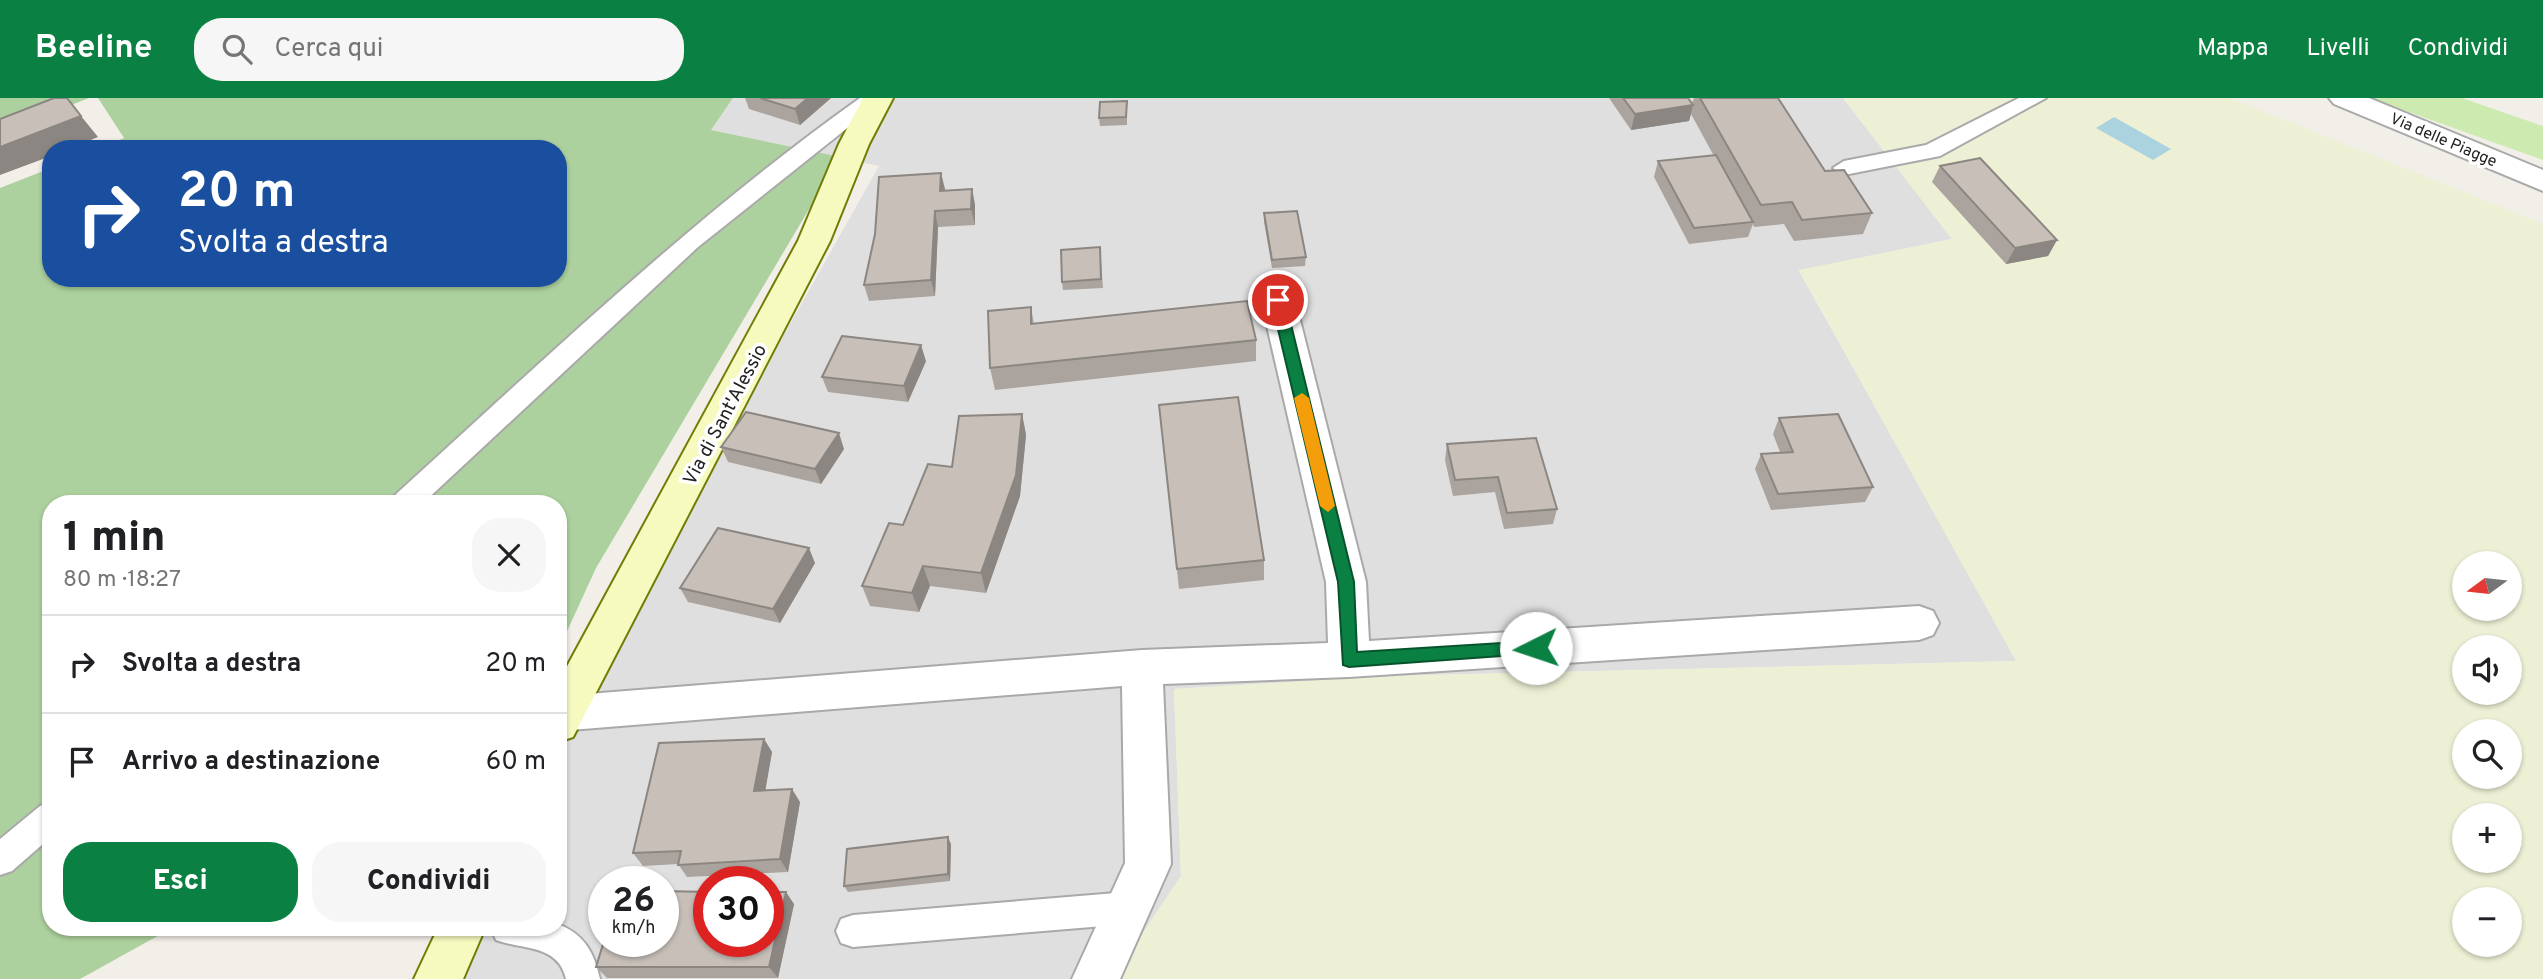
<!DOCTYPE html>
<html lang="it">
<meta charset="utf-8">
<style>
:root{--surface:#fff;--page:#f6f6f6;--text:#202124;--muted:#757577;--line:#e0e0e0;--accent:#0b8043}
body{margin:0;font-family:Overpass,sans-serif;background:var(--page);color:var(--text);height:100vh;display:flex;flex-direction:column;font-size:26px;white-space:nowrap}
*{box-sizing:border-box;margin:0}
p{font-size:23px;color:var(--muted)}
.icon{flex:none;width:38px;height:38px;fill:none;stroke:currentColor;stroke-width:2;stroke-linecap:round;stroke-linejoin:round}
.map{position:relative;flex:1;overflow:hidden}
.drawer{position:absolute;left:42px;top:397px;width:525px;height:441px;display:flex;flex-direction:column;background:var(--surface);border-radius:28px;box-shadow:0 2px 5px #0004}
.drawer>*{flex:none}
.hud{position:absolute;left:42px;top:42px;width:525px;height:147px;border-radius:28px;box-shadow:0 2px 5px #0004;background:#1a4fa0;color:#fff;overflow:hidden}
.needle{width:46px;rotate:255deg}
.tools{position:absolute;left:2452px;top:453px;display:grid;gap:14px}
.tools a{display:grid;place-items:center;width:70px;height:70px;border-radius:50%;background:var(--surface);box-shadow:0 2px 5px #0004;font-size:35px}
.speed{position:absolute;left:588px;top:768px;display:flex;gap:14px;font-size:35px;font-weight:700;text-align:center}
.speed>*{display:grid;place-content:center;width:91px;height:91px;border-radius:50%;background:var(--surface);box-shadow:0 2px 5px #0004;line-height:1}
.speed small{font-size:18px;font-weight:400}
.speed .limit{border:10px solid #d22;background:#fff;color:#111}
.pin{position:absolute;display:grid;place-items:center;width:60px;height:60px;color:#fff;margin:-30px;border:4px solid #fff;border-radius:50%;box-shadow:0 2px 7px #0007}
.me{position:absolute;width:77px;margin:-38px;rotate:266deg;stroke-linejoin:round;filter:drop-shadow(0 0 5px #0008)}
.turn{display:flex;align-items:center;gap:24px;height:147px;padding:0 21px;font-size:32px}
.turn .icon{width:91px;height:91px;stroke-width:2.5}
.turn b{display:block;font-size:49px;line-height:60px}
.round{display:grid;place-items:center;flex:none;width:74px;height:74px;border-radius:28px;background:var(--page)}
.headline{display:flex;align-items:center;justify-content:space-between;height:119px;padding:0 21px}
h1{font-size:42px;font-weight:800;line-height:52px}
.button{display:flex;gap:14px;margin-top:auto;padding:14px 21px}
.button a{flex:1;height:80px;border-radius:28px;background:var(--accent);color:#fff;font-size:28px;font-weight:800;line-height:80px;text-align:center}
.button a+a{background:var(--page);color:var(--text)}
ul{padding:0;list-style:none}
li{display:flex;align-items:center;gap:21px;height:98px;padding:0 21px;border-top:2px solid var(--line)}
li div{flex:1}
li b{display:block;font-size:26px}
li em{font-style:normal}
header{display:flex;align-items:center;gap:42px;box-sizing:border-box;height:98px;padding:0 35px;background:var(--accent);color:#fff}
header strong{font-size:33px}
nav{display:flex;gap:38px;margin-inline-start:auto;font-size:24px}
.search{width:490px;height:63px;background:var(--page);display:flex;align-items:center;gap:18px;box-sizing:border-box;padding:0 24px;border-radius:28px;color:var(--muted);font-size:26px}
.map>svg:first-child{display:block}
</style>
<header>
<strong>Beeline</strong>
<div class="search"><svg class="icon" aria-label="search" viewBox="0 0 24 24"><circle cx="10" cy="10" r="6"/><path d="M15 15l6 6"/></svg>Cerca qui</div>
<nav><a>Mappa</a><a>Livelli</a><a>Condividi</a></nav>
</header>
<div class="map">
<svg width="2543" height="881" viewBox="0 0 2543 881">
<rect width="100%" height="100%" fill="#f2efe9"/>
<!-- residential -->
<path fill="#e0dfdf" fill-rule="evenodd" d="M733,0H1843L1952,141L1799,173L2017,563L1387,578L1174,591L1181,778L1118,872V881H442L467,830H558V646L592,578L879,68L711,32ZM604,784H663V844H604ZM709,784H768V844H709Z"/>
<!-- farmland -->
<path fill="#eef0d5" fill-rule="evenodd" d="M1843,0H2230L2543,126V881H1118V872L1181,778L1174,591L1387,578L2016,563L1799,172L1952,141ZM2464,466H2510V511H2464ZM2464,550H2510V595H2464ZM2464,634H2510V679H2464ZM2464,718H2510V763H2464ZM2464,802H2510V847H2464Z"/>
<!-- grass -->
<path fill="#cdebb0" d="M2370,0H2462L2543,28V62Z"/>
<!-- forest -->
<g fill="#add19e">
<path d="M0,0H89L0,35Z"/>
<path d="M98,0H733L711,32L840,59L596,470L558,553V406H51V830H172L80,881H0V90L51,70V180H558V51H99L124,40Z"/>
</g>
<!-- water -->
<path fill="#aad3df" d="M2114,19L2171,51L2153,62L2096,30Z"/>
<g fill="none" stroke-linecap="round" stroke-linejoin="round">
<defs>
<g id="lane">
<path d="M860,0H885L698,149L422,406H390L394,398C546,260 693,119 860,0Z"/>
<path d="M2019,0H2046L1940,58L1844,77L1833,70L1844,63L1926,47Z"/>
<path d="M51,703V739L12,773L0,777V741L40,708Z"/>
<path d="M1128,794L1140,799L1145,810L1140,821L1128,826L853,849L841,845L836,833L841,821L853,817Z"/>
<path d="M558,826C584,836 594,854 600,881H566C558,846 523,852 496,842L491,830H558Z"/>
</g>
<g id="street">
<path d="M2329,0H2369L2543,72V93L2334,6Z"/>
<path d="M1278,191L1290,194L1295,202L1366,484L1369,543L1919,508L1933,513L1939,525L1933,537L1919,542L1349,579L1163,586L1171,766L1120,881H1072L1125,765L1122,588L558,633V599L563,598L1142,552L1328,545L1326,484L1261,202L1266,194Z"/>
</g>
<g id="secondary">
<path d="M863,0H893L869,46L830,143L573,639L558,644V585L798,143L839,46Z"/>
<path d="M438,830H485L463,881H414Z"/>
</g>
</defs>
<!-- lane casing -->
<use href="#lane" stroke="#a9a9a9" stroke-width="4"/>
<!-- street casing -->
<use href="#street" stroke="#a9a9a9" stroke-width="4"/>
<!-- secondary casing -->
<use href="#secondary" stroke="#707d05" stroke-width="4"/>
<!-- lane -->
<use href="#lane" fill="#fff" fill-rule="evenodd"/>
<!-- street -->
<use href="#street" fill="#fff" fill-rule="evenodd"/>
<!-- secondary -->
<use href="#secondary" fill="#f7fabf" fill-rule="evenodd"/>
</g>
<!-- wall -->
<g fill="#aba49e">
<path d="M745,0H831L800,27L749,11Z"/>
<path d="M1609,0H1688L1692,5L1694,0H1778L1825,73L1872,115L1863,136L1794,143L1784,126L1754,129L1753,126L1748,139L1689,146L1654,79L1658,63L1714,58L1691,16L1689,23L1631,32Z"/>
<path d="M1127,11V27L1100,28L1099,20Z"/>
<path d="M1940,68L2057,142L2048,158L2006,166L1932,84Z"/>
<path d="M945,91V93L972,91L975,107V127L938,129L935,198L869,203L864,187Z"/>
<path d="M1264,115L1306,159L1305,168L1272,170L1264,124Z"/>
<path d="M1100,149L1103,190L1063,192L1062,184Z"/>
<path d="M1031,209L1034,226L1256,242V263L995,292L990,270Z"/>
<path d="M926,263L908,304L828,294L822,279Z"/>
<path d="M1159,307L1264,462V482L1179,491Z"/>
<path d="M1022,316L1026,337L1020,398L986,495L930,488L919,514L870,508L862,488L903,427L952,369Z"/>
<path d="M1779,320L1873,389L1865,404L1771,412L1755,371L1761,356L1780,354L1773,336Z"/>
<path d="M1447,346L1557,411L1553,426L1504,431L1495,394L1453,398L1445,362Z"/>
<path d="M721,349L844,351L821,386L728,364Z"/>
<path d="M815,465L780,525L688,504L680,490Z"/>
<path d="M764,641L772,654L765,692L800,704L788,774L687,779L678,766L643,768L633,755Z"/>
<path d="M951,746L950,783L848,794L844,788Z"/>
<path d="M794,806L778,880H607L596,869Z"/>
</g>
<!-- shaded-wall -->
<g fill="#8b8681">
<path d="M808,0H831L800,27L795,11Z"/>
<path d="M1693,7L1689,23L1631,32L1635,16Z"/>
<path d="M81,18L98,39L68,51H51V58L0,77V49Z"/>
<path d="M941,75L945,91L944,109L940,93Z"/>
<path d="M972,91L975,107V127L971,111Z"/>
<path d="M935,113L938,129L935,198L931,182Z"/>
<path d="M2057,142L2048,158L2006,166L2015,150Z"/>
<path d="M921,247L926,263L908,304L904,288Z"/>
<path d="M1022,316L1026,337L1020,398L986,495L981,475Z"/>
<path d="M839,335L844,351L821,386L815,371Z"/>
<path d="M809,450L815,465L780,525L773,511Z"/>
<path d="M923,468L930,488L919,514L912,495Z"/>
<path d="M764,641L772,654L763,706L754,693Z"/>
<path d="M792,691L800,704L788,774L780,761Z"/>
<path d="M948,739L951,746L950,783L948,776Z"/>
<path d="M786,794L794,806L778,880L769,869Z"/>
</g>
<!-- building -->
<g fill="#c7bfb8" stroke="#8b8681" stroke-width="2">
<path d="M54,0H67L81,18L0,49V21Z"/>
<path d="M760,0H808L795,11Z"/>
<path d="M1623,0H1688L1693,7L1635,16Z"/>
<path d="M1700,0H1778L1825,73L1844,72L1872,115L1802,122L1792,104L1761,107Z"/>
<path d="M1127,3L1126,19L1099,20L1100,4Z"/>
<path d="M1716,57L1753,124L1694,130L1658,63Z"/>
<path d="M1980,60L2057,142L2015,150L1940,68Z"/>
<path d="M941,75L940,93L972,91L971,111L935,113L931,182L864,187L875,136L879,79Z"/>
<path d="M1297,113L1306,159L1272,162L1264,115Z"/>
<path d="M1100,149L1101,181L1062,184L1061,152Z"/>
<path d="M1247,203L1256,242L990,270L988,213L1031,209V226Z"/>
<path d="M842,238L921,247L904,288L822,279Z"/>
<path d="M1238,299L1264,462L1177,471L1159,307Z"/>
<path d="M746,314L839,335L815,371L721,349Z"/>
<path d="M1022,316L1016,377L981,475L923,468L912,495L862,488L889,425L903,427L928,366L952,369L959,318Z"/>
<path d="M1838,316L1873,389L1778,396L1761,356L1793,354L1779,320Z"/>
<path d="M1536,340L1557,411L1507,415L1498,379L1455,382L1447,346Z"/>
<path d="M718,430L809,450L773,511L680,490Z"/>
<path d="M764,641L754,693L792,691L780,761L678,767L681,753L633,755L659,645Z"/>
<path d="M948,739V776L844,788L847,751Z"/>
<path d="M663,793L709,794V844H768V794H786L769,869H596L604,843L663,844Z"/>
</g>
<!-- route -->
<path fill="#0b8043" stroke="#07532c" stroke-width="2" d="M1278,197L1285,202L1354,484L1357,554L1536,543L1544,550L1542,555L1349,569L1343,567L1338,484L1271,202Z"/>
<!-- slow -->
<path fill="#f59e0b" d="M1302,295L1309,300L1335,408L1328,414L1320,408L1294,300Z"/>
<g text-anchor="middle" stroke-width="7" stroke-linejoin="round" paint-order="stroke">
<!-- far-street labels -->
<g font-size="16" fill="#222" stroke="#fff">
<text transform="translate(2444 41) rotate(23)" y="6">Via delle Piagge</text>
</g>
<!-- street labels -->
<g font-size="19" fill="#222" stroke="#fff">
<text transform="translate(724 316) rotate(-62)" y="7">Via di Sant'Alessio</text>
</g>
</g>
</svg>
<div class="tools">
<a><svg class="needle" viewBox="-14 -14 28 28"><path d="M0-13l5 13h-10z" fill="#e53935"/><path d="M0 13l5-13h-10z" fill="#757577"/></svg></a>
<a><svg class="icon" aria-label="sound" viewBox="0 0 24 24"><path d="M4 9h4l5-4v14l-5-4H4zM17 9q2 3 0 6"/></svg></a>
<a><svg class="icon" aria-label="search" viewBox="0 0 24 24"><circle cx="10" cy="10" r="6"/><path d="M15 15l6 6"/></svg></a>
<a>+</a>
<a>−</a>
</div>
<div class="speed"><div>26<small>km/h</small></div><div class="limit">30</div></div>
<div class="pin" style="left:1278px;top:202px;background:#d93025"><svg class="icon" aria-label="arrive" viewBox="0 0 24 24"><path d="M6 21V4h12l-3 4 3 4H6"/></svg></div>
<svg class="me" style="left:1536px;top:550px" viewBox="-20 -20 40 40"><circle r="19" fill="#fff"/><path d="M0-13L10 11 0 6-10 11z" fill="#0b8043"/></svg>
<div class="hud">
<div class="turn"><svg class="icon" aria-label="right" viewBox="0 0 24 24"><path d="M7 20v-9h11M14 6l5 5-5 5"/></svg><div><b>20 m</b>Svolta a destra</div></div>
</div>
<section class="drawer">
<div class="headline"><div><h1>1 min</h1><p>80 m · 18:27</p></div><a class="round"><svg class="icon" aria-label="close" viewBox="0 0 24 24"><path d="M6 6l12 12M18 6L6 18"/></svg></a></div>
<ul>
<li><svg class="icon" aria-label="right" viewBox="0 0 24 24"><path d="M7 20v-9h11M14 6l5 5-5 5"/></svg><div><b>Svolta a destra</b></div><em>20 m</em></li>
<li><svg class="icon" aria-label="arrive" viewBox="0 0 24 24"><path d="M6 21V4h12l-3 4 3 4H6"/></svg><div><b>Arrivo a destinazione</b></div><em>60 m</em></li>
</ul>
<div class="button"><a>Esci</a><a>Condividi</a></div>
</section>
</div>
